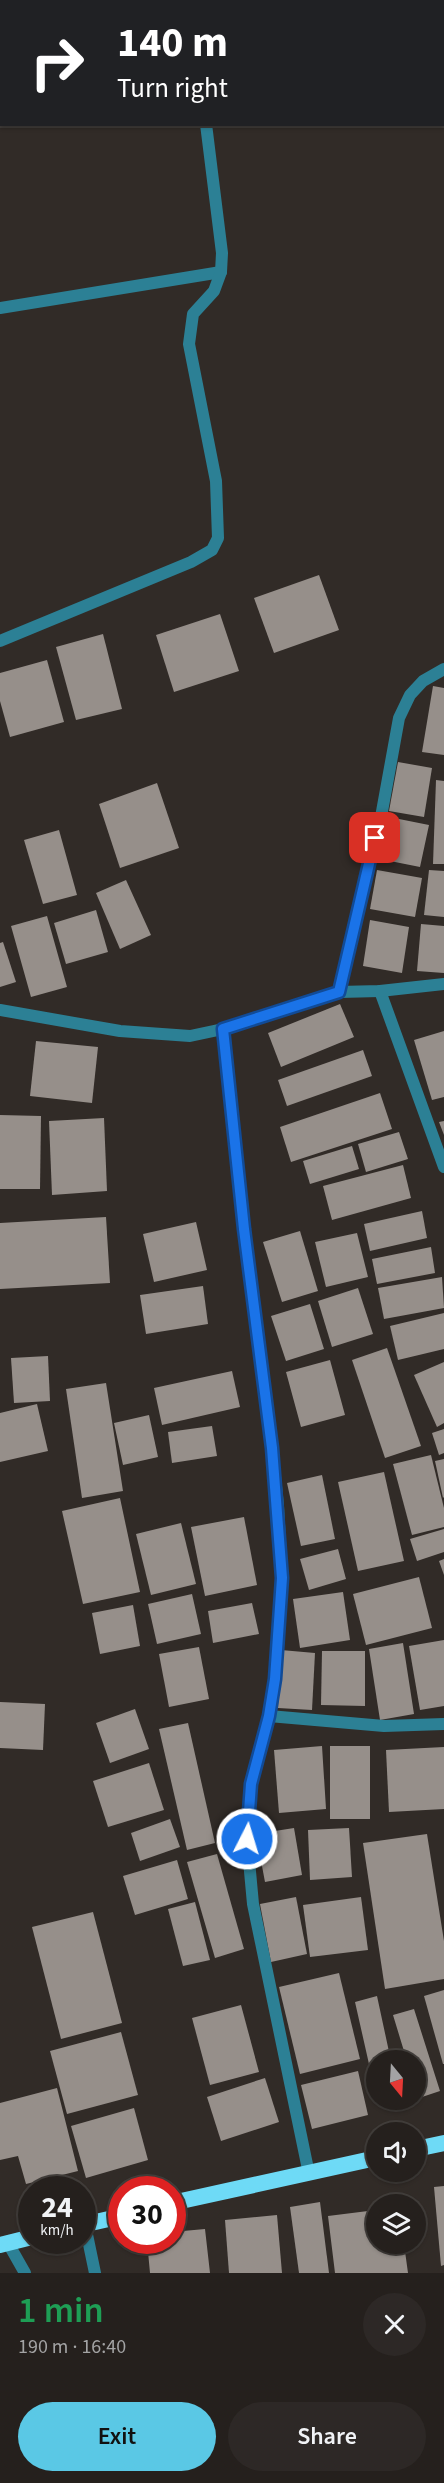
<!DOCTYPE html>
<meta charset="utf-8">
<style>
:root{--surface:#25201d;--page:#2d2826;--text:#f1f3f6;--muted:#a3a3a4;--line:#423e3b;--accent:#5ac8e5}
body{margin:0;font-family:"Source Sans 3",sans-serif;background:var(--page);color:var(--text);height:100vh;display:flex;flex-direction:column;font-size:22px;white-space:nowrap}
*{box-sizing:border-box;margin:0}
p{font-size:20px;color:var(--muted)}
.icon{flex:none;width:33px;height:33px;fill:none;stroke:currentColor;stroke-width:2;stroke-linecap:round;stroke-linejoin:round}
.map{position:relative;height:2273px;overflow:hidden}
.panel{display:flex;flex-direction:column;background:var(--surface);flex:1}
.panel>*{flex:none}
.banner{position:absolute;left:0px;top:0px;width:444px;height:126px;box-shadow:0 2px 4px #0004,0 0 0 2px var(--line);background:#202124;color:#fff;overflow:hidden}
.needle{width:39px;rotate:162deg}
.tools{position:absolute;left:366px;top:2050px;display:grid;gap:12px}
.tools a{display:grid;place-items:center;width:60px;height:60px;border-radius:50%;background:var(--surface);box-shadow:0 2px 4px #0004,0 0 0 2px var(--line);font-size:30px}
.speed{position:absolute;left:18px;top:2176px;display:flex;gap:12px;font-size:30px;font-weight:700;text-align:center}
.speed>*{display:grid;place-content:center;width:78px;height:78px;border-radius:50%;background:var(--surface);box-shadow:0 2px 4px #0004,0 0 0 2px var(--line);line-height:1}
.speed small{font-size:15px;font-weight:400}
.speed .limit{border:9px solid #d22;background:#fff;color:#111}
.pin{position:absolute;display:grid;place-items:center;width:51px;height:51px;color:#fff;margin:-26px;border-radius:12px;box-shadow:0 3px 9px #0006}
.me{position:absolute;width:66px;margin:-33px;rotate:5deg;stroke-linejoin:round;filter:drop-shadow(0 0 4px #0008)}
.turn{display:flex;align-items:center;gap:21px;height:126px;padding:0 18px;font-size:27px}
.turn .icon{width:78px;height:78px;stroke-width:2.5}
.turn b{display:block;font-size:42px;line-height:51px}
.round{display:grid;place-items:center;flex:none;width:63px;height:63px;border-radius:32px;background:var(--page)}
.summary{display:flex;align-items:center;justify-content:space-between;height:102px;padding:0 18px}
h1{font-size:36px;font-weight:600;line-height:45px;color:#1e9e55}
.action{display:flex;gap:12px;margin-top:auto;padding:12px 18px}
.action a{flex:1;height:69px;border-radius:36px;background:var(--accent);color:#111;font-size:24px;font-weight:600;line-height:69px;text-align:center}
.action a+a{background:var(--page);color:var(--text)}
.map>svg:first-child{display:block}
</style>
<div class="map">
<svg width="444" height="2273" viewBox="0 0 444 2273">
<rect width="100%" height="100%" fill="#312b27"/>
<!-- building -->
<g fill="#968f8a">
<path d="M319,575L339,630L274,653L254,598Z"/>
<path d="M220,614L239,671L174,692L156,635Z"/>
<path d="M103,634L122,709L76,720L56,647Z"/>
<path d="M47,660L64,722L10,737L0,701V673Z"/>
<path d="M433,686L444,688V755L422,752Z"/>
<path d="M398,762L432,768L424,817L389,811Z"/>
<path d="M436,780L444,781V864H433Z"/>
<path d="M157,783L179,848L120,868L99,804Z"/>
<path d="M389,817L429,825L420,867L380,859Z"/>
<path d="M59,830L77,895L43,904L24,840Z"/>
<path d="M377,870L422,878L415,917L370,909Z"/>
<path d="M429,870L444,871V917L424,915Z"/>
<path d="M126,880L151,935L120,949L96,893Z"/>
<path d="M96,910L108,952L66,964L54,923Z"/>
<path d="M47,916L67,987L31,997L11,926Z"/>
<path d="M370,920L409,927L402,973L363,966Z"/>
<path d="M421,924L444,926V973L417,971Z"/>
<path d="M3,942L16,982L0,987V943Z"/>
<path d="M340,1004L354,1037L281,1067L268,1033Z"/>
<path d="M444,1031V1097L432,1100L414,1040Z"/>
<path d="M36,1041L98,1047L92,1103L30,1096Z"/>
<path d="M363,1050L372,1076L287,1106L278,1080Z"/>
<path d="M380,1093L392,1129L291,1162L280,1127Z"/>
<path d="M0,1115L41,1116L40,1189H0Z"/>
<path d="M104,1118L107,1191L52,1195L49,1121Z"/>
<path d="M444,1121V1135L439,1122Z"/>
<path d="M399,1132L408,1159L366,1172L358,1144Z"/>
<path d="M352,1146L359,1169L310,1184L303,1161Z"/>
<path d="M403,1165L411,1198L332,1220L323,1186Z"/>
<path d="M422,1211L427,1238L370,1251L364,1224Z"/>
<path d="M106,1217L110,1283L0,1289V1223Z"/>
<path d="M196,1222L207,1270L154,1282L143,1234Z"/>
<path d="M300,1231L318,1291L282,1302L263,1242Z"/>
<path d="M357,1233L368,1277L326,1287L315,1242Z"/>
<path d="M431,1247L435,1273L377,1284L372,1259Z"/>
<path d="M442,1277L444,1308L384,1319L378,1288Z"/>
<path d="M203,1286L208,1324L146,1334L140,1295Z"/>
<path d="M358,1288L373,1334L332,1347L318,1301Z"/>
<path d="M310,1304L324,1349L286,1361L271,1316Z"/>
<path d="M444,1313V1349L398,1360L390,1326Z"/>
<path d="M387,1348L421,1446L385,1458L352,1360Z"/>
<path d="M48,1356L50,1401L14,1403L11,1358Z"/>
<path d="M330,1360L345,1415L301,1427L286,1372Z"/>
<path d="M444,1362V1423L437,1427L414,1375Z"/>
<path d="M232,1371L240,1407L162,1425L154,1388Z"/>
<path d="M106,1383L123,1491L82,1498L66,1389Z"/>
<path d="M37,1404L48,1451L0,1462V1413Z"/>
<path d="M149,1415L158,1457L123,1465L114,1423Z"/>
<path d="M212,1426L217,1456L172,1463L168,1432Z"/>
<path d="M444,1429V1453L439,1455L432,1433Z"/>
<path d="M431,1455L444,1508V1527L412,1535L393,1464Z"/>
<path d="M444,1459V1497L443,1498L435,1461Z"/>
<path d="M384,1472L404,1561L358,1571L338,1482Z"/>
<path d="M322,1475L335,1539L301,1546L287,1483Z"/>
<path d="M120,1498L140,1592L83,1604L62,1511Z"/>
<path d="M244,1517L257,1585L205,1596L191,1527Z"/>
<path d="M181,1523L196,1584L151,1595L136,1534Z"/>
<path d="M444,1529V1552L417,1561L410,1539Z"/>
<path d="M338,1549L346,1579L309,1590L300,1559Z"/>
<path d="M444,1559V1575L439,1561Z"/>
<path d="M419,1577L432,1628L366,1645L353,1594Z"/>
<path d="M343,1592L350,1640L300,1648L293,1599Z"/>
<path d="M192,1594L201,1634L157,1644L148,1604Z"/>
<path d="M252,1603L259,1634L213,1643L208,1611Z"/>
<path d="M133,1605L140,1646L100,1654L92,1613Z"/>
<path d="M444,1640V1706L420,1710L409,1646Z"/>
<path d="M403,1643L414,1714L380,1720L369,1649Z"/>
<path d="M199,1647L209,1699L169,1707L159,1654Z"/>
<path d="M281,1650L315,1653L312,1710L278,1708Z"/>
<path d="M322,1651H365V1706L321,1705Z"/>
<path d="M0,1702L45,1704L43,1750L0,1748Z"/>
<path d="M135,1709L149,1749L110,1763L96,1723Z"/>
<path d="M188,1723L215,1843L187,1850L159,1729Z"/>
<path d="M322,1746L326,1809L279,1813L274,1750Z"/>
<rect x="330" y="1746" width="40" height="73"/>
<path d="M444,1747V1809L389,1812L386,1750Z"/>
<path d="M149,1763L164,1810L108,1827L93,1781Z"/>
<path d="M170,1819L180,1847L140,1861L131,1833Z"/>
<path d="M294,1828L302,1875L265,1882L256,1834Z"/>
<path d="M349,1828L352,1877L310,1880L308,1830Z"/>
<path d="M427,1834L444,1941V1979L385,1989L363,1843Z"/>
<path d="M217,1854L244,1949L215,1958L187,1862Z"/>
<path d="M177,1860L188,1899L135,1915L123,1876Z"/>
<path d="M296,1897L307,1954L271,1962L260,1904Z"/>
<path d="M361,1897L368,1950L310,1957L303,1905Z"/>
<path d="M195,1902L210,1960L183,1966L168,1909Z"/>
<path d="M93,1912L122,2023L61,2039L32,1927Z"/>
<path d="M339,1973L360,2059L300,2074L279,1987Z"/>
<path d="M444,1990V2064H443L424,1996Z"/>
<path d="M377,1996L391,2061H376V2095L355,2002Z"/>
<path d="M241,2005L259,2072L210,2085L192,2018Z"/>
<path d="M414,2009L440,2091L419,2098L416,2088V2061H407L393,2015Z"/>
<path d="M121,2032L138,2095L67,2114L50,2051Z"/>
<path d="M358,2071L368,2115L312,2129L301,2085Z"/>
<path d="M265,2078L279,2122L221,2141L207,2097Z"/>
<path d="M57,2088L78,2171L26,2184L18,2156L0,2160V2103Z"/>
<path d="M377,2100H397V2101L378,2105Z"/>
<path d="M134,2108L148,2160L86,2178L71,2126Z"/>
<path d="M444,2186V2265L441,2266L434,2187Z"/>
<path d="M320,2202L329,2273H299L290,2207Z"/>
<path d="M376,2210V2244H404L408,2273H335L328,2216Z"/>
<path d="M277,2215L282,2273H229L225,2220Z"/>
<path d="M205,2229L210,2273H150L147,2241H172V2232Z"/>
</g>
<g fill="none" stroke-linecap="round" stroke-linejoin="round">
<!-- minor -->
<g stroke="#2c8095" stroke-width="12">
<path d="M190,0L191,2"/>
<path d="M0,308L221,272"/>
<path d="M0,641L191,562L212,550L218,538L216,481L189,344L193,314L214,291L221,272L222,253L206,124"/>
<path d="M380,991L444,1167"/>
<path d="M339,992L381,817L399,718L410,695L423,681L444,669"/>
<path d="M0,1010L120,1031L190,1036L223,1029L339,992L380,991L444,984"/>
<path d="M223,1029L244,1229L270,1429L278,1505L282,1578L275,1679L269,1716L251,1783L247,1839L253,1904L309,2174"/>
<path d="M269,1716L384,1726L444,1724"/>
<path d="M85,2225L95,2273"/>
<path d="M8,2243L25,2273"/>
</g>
<!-- trunk -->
<g stroke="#6edaf6" stroke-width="16">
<path d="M416,2149L444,2143"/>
<path d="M172,2203L376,2158"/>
<path d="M82,2225L122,2216"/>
<path d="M0,2245L32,2237"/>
</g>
</g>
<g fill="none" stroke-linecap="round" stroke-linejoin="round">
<defs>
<path id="route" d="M247,1839L251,1784L269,1716L275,1679L282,1578L272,1448L244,1229L223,1029L339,992L375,838"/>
</defs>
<!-- route casing -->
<use href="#route" stroke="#114b97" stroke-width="15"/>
<!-- route -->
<use href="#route" stroke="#1a73e8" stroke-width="10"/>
</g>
</svg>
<div class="tools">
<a><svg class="needle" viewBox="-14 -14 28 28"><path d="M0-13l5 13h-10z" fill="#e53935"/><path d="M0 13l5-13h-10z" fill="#a3a3a4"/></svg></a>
<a><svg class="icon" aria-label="sound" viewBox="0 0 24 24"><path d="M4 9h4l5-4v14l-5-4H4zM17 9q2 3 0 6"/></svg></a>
<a><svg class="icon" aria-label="layers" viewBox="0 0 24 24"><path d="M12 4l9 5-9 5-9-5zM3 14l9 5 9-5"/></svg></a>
</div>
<div class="speed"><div>24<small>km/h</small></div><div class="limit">30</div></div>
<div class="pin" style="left:375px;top:838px;background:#d93025"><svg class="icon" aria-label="arrive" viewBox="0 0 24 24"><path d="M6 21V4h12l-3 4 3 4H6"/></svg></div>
<svg class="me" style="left:247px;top:1839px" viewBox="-20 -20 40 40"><circle r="17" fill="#1a73e8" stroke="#fff" stroke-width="3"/><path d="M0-11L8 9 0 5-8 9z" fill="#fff"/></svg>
<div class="banner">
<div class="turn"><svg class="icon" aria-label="right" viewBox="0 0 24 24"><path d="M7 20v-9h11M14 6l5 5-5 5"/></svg><div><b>140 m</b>Turn right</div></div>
</div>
</div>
<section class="panel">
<div class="summary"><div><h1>1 min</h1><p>190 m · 16:40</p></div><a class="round"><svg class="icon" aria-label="close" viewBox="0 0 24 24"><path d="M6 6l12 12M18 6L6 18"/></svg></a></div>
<div class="action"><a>Exit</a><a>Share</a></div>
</section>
